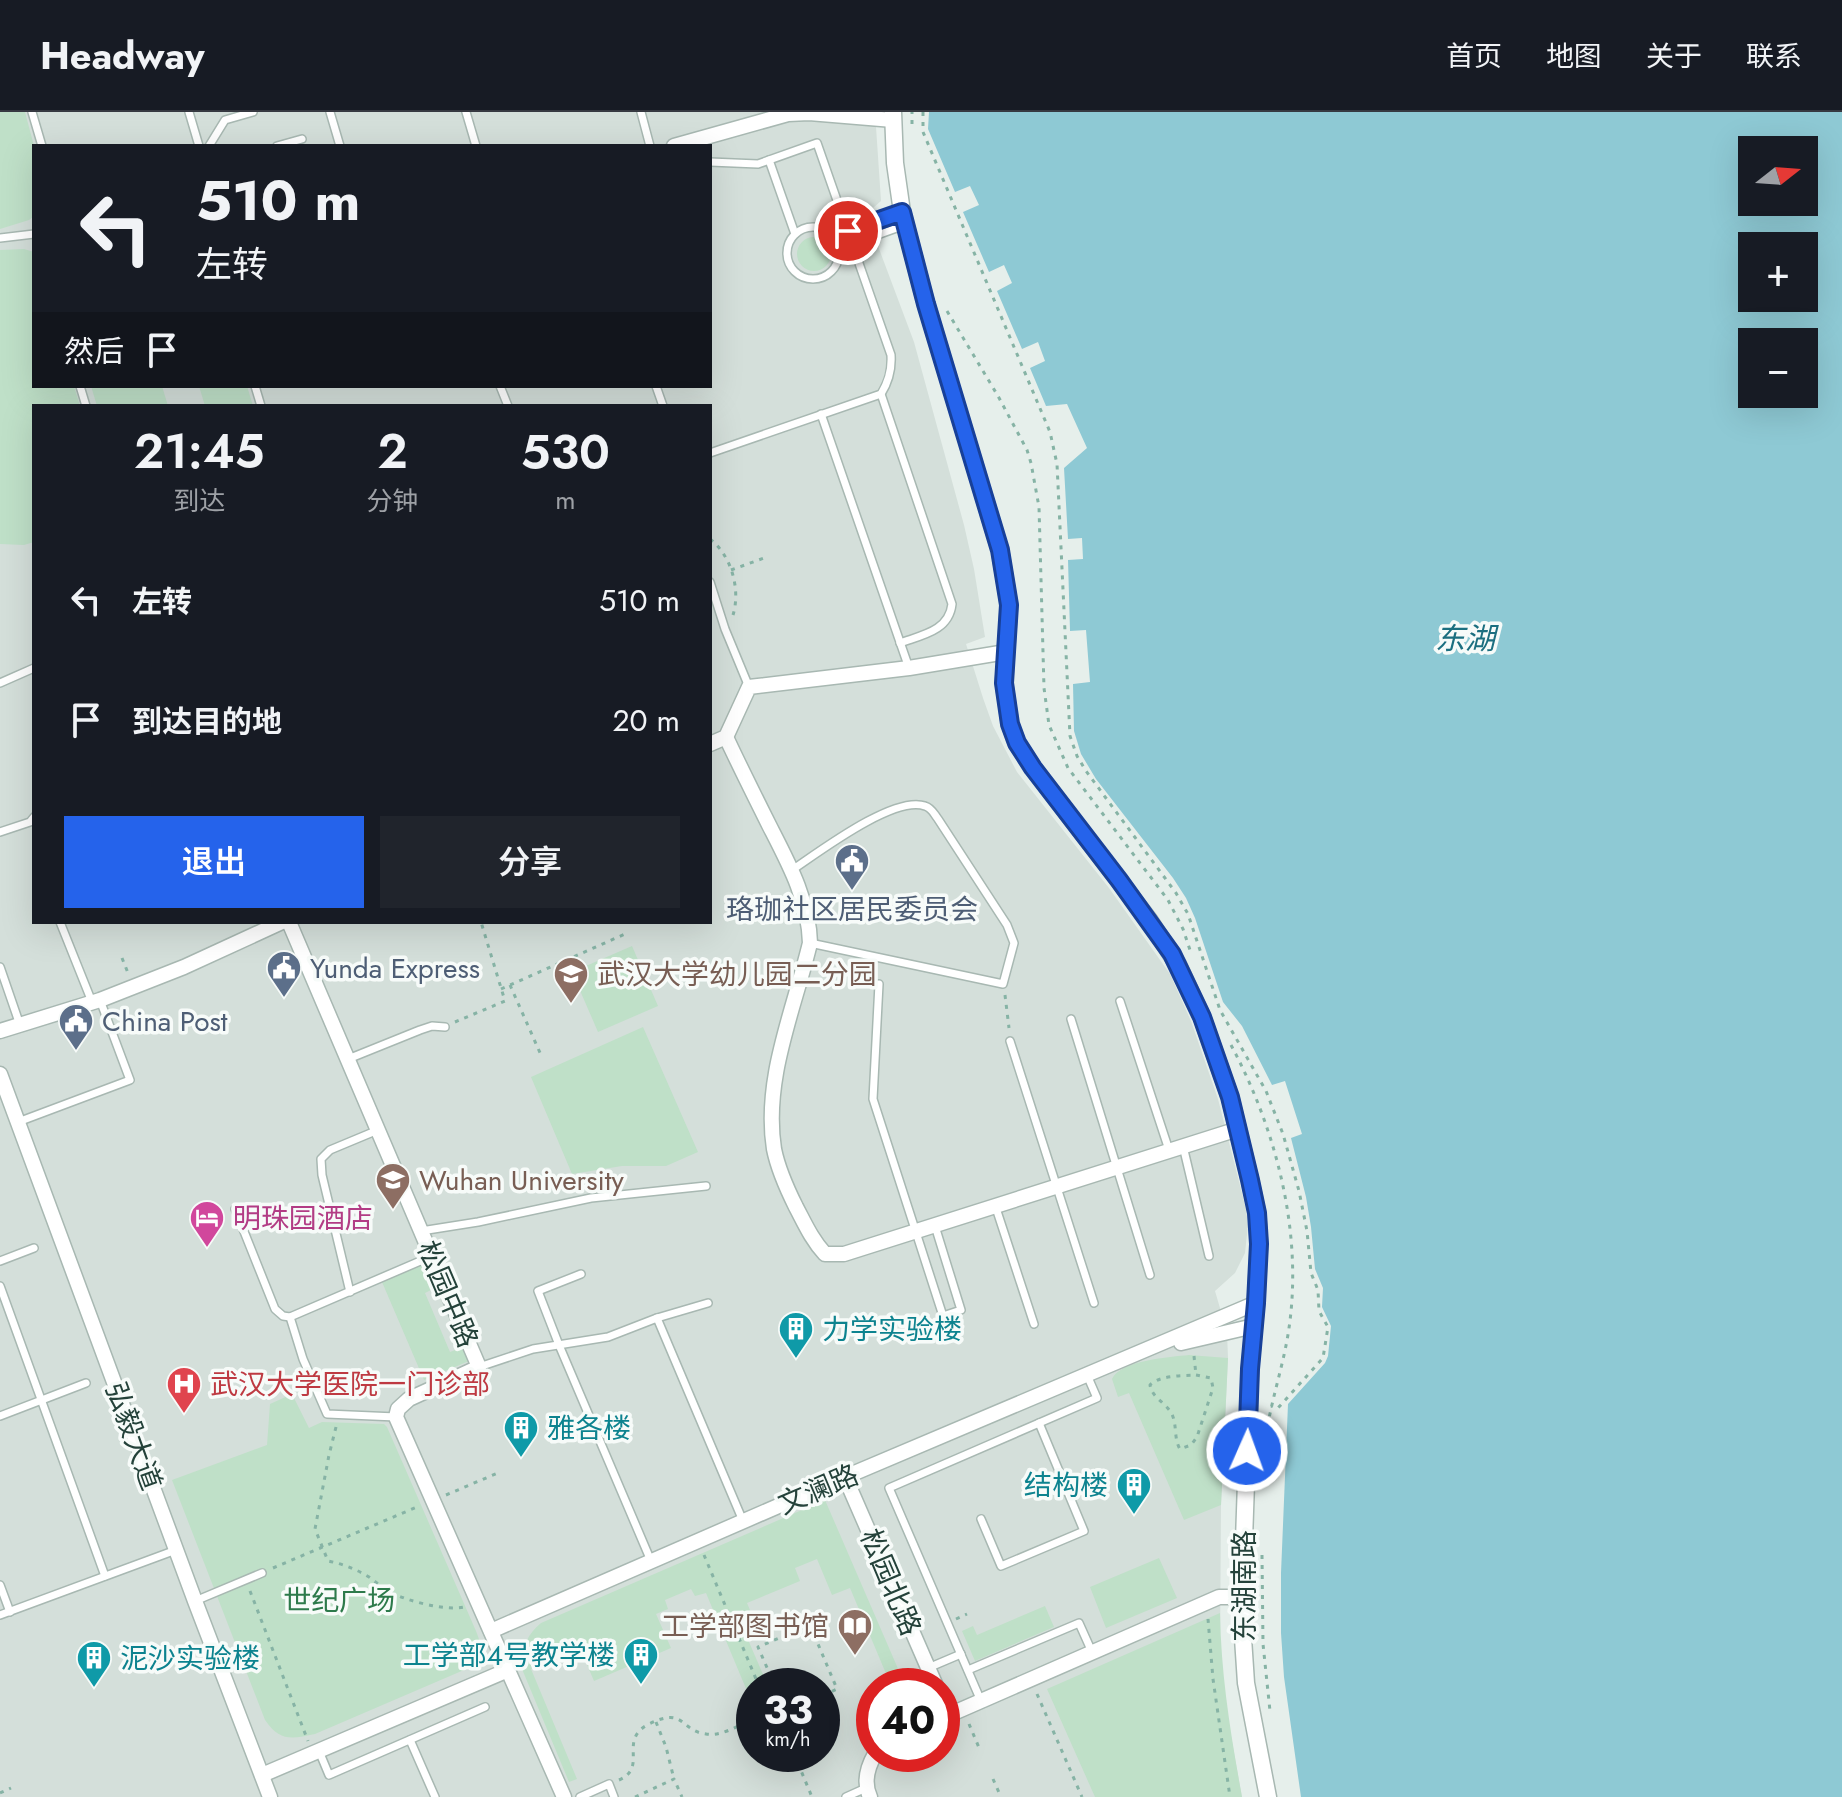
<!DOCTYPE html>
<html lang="zh">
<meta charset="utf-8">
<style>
:root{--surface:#171b24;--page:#20242c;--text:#f1f3f6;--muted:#9ea1a6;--line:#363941;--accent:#2563eb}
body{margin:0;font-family:Jost,"Noto Sans SC",sans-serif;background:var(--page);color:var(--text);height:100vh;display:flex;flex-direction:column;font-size:30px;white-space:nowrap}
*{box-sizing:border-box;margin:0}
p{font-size:26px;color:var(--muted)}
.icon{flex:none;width:44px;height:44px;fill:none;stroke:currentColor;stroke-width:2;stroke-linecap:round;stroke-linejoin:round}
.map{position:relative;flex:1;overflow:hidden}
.sheet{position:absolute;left:32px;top:292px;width:680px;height:520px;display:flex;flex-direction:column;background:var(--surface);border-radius:0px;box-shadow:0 8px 32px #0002}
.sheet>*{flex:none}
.guide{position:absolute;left:32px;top:32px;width:680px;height:244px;border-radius:0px;box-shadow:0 8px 32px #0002;background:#171b24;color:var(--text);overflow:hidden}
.needle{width:52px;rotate:73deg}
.fabs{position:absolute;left:1738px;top:24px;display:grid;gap:16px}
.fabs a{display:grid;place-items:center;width:80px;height:80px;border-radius:0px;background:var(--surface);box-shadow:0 8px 32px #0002;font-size:40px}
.speed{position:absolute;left:736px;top:1556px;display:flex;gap:16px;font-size:40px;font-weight:700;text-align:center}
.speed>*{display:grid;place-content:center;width:104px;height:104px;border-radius:50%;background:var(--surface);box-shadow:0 8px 32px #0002;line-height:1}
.speed small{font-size:20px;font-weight:400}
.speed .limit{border:12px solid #d22;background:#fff;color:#111}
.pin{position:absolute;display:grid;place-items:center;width:68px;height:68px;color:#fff;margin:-34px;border:4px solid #fff;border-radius:50%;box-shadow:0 2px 8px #0007}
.me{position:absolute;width:88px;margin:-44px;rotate:2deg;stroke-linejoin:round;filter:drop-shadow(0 0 6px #0008)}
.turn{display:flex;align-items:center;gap:28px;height:168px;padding:0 32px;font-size:36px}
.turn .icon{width:104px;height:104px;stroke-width:2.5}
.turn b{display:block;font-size:56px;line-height:68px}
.then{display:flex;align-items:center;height:76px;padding:0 32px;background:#0003;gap:16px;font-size:30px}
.eta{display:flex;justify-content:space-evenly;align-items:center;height:136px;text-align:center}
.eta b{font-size:48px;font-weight:600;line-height:56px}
.action{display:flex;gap:16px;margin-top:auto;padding:16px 32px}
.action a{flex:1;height:92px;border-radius:0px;background:var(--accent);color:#fff;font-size:32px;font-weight:600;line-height:92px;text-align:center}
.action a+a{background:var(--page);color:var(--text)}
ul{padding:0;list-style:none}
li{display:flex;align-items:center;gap:24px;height:120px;padding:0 32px}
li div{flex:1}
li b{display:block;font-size:30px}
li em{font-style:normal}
header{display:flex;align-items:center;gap:48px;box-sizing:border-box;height:112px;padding:0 40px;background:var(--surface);border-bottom:2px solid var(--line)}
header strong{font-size:38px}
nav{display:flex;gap:44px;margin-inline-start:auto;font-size:28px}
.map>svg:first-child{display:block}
</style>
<header>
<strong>Headway</strong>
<nav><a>首页</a><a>地图</a><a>关于</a><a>联系</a></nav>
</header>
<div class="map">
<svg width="1842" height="1685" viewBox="0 0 1842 1685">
<rect width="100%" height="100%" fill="#e6efeb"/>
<!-- built -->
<path fill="#d4dfda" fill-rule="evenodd" d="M0,0H875L881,89L866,102L914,230L964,413L974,457L985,525L966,532L983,586L993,614L1017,660L1109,776L1170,862L1191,909L1218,987L1246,1097L1248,1113L1245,1141L1235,1161L1215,1179L1227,1220L1228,1246L1221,1393L1220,1540L1227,1602L1242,1685H0ZM34,34H710V274H34ZM34,294H710V810H34ZM754,1574H822V1642H754ZM874,1574H942V1642H874Z"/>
<!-- green -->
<g fill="#bfe0c8">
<path d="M0,0H25L34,34V104L29,108L0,117Z"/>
<circle cx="814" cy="142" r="17"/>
<path d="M24,137L34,140V274H74L80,294H34V430L24,433L0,432V138Z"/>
<path d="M91,274H162L168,294H97Z"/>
<path d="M199,274H247L253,294H205Z"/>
<path d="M632,834L658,894L598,920L572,860Z"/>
<path d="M643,915L698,1040L666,1054H622L572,1062L531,965Z"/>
<path d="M427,1151L437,1175L425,1181L450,1240L463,1235L469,1249L424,1268L382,1170Z"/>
<path d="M1189,1243L1228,1246L1221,1393L1184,1408L1129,1281L1118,1285L1112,1267C1121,1248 1170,1245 1189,1243Z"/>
<path d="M292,1282L309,1316L322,1310L384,1312L387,1315L476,1519C482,1534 485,1544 471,1555L315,1622C292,1627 280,1630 265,1608L172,1368L267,1333L270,1292Z"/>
<path d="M825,1388L899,1559L887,1564L850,1476L832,1483L817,1447L795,1456L800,1469L747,1491L758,1517L746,1523L768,1574H754V1597L744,1602L742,1596L752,1591L706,1481L695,1484L691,1477L665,1488L668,1497L656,1502L671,1536L594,1569L580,1536L569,1541L565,1531L540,1542L543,1551L531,1557L577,1667L569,1670L522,1557C520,1539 527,1522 541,1511Z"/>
<path d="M1159,1446L1177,1486L1106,1516L1090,1475Z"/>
<path d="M1045,1494L1054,1515L975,1549L962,1519L973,1514L977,1523Z"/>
<path d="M1220,1501C1221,1564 1231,1624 1242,1685H1095L1047,1577Z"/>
</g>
<!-- water -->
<path fill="#8ec9d4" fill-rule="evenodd" d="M929,0H1842V1685H1301L1284,1565L1281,1521V1461L1288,1292L1325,1251L1328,1244L1331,1214L1322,1195L1323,1176L1315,1157L1311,1115L1306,1085L1291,1026L1302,1022L1285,969L1272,973L1242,914L1223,890L1195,806L1186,786L1173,766L1096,667L1081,642L1074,619L1073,572L1090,570L1086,518L1070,519L1068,448L1083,447L1082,426L1068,427L1064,356L1087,336L1067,292L1046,294L1030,256L1045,249L1038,230L1022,237L997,179L1012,171L1004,153L989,160L963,100L979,93L970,74L955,80L928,17ZM1752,38H1804V90H1752ZM1752,134H1804V186H1752ZM1752,230H1804V282H1752Z"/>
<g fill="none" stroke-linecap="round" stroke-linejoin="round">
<defs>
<g id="service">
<path d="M32,0L42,34"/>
<path d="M189,0L199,34"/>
<path d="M330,0L340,34"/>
<path d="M466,0L476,34"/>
<path d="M641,0L650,34"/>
<path d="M209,34L225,8L253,0"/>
<path d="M277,34L302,27"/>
<path d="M769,48L795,122"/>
<path d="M710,50L758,52L817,31L891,243C892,258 889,269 881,282L710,341"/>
<circle cx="813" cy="141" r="26"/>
<path d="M848,119L900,100"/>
<path d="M0,126L34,122"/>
<path d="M852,132L905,113"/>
<path d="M80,274L86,294"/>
<path d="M255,274L261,294"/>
<path d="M500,274L508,294"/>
<path d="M656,274L663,294"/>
<path d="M881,282L952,492C949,519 922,523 900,531"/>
<path d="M821,302L909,556"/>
<path d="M710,470L725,517L749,575"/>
<path d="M0,571L34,556"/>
<path d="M0,720L30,710L34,705"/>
<path d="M792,758C819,740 894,683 925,694C932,696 934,702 938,707L1007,813L1014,831L1003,872L810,831"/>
<path d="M60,810L92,890"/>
<path d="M0,855L20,913"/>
<path d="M879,872L873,987L943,1204L961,1198L935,1114"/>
<path d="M1120,889L1169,1038"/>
<path d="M1071,907L1150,1163"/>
<path d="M1010,929L1094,1191"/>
<path d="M348,947L420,918L432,914L445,915"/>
<path d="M18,1010L130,968L100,888"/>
<path d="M1183,1034L1209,1144"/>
<path d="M995,1093L1034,1212"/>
<path d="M235,1097L275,1197L283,1204L290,1205L432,1144"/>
<path d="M421,1119L478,1110L591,1086L706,1074"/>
<path d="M0,1149L34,1136"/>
<path d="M581,1162L538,1179L559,1233L651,1449"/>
<path d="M0,1174L105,1464"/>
<path d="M350,1180L322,1063L321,1047L330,1038L378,1018"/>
<path d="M290,1205L303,1247L327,1302L396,1305"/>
<path d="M657,1206L743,1409"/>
<path d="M479,1255L533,1237L608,1225L657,1206L708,1191"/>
<path d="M0,1304L86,1271"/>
<path d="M981,1407L1001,1454L1084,1419L1039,1311"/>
<path d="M0,1473L10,1500"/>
<path d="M195,1489L262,1461"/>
<path d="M0,1503L176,1438"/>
<path d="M928,1556L961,1542"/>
<path d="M968,1558L1079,1511L1092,1540"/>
<path d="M981,1589L889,1376L1097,1286L1087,1263"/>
<path d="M410,1628L435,1685"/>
<path d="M319,1639L329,1663L485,1595"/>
<path d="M580,1685L609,1672L614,1685"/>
<path d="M846,1685L866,1676"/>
</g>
<g id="minor">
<path d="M674,34L788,2L809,1L893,8"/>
<path d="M726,625C740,655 755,685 770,715C789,752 809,789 810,831C794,898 763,967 774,1037C778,1057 787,1077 796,1095C805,1112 812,1128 825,1142H844L1238,1017"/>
<path d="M710,632L726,625L749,575L909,556L1006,540"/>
<path d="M289,810L479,1255L409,1287L398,1297L396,1305L564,1685"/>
<path d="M0,919L100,888L184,855L282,810"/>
<path d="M0,962L195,1489L270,1685"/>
<path d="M1181,1231L1254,1214"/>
<path d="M845,1365L936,1574"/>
<path d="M491,1519L845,1365L1256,1191"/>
<path d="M942,1587L949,1603"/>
<path d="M942,1606L1219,1485H1242"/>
<path d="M262,1663L508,1558"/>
<path d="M870,1685C863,1670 867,1656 875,1642"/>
</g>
<path id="tertiary" d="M893,0L895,51L902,100L926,192L1000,438L1009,493L1004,571L1010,612L1017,631L1033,656L1149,808L1178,853L1202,905L1230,985L1250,1068L1257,1101L1259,1132L1256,1191L1250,1257L1242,1485L1243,1526L1246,1571L1268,1685"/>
</defs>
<!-- service casing -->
<use href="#service" stroke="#a8b8b2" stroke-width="10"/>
<!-- minor casing -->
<use href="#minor" stroke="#a8b8b2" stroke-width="17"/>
<!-- tertiary casing -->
<use href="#tertiary" stroke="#a8b8b2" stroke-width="19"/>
<!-- path -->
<g stroke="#86b3a5" stroke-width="3" stroke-dasharray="4 6" stroke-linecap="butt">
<path d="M923,0V20L1050,320L1057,352L1070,624L1077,644L1086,659L1176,781L1188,802L1220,898L1266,979L1283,1022L1299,1079L1307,1119L1311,1161L1318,1178L1319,1199L1328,1215L1323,1246L1278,1296L1271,1294"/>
<path d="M912,12V0"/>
<path d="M947,199L998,284L1027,338L1031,351L1039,395L1044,576L1049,613L1068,656L1168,788L1183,817L1190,838"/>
<path d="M710,427C731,443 741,477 733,503"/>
<path d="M731,458L764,446"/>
<path d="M122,846L128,861"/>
<path d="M510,873L541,943"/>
<path d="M501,877L625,822"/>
<path d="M1005,883L1009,916"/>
<path d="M455,910L505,889L481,810"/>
<path d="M1231,933C1276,1017 1303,1120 1289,1216C1284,1252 1271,1288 1266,1324"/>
<path d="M1194,1244L1196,1263"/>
<path d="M1196,1263L1211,1266L1213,1276L1197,1325L1191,1333L1180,1337C1173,1326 1178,1310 1170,1299C1163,1289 1152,1285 1150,1273C1160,1263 1182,1264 1196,1263Z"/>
<path d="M336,1315L329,1343L315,1417L328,1449C343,1452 356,1457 369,1465C376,1470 382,1476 390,1480C407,1489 445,1499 464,1495"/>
<path d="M446,1383L500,1360"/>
<path d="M704,1443L759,1574"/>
<path d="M1262,1443L1263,1532L1270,1599"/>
<path d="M273,1456L417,1395"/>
<path d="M250,1479L308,1629"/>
<path d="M956,1507L967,1502"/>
<path d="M1208,1507L1213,1567L1230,1685"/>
<path d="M775,1574L758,1535L810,1513L837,1577L822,1584"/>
<path d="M905,1574L917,1569"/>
<path d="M1037,1582L1082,1685"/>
<path d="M656,1610L666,1635L674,1667"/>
<path d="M969,1612L980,1638"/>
<path d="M794,1642L812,1685"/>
<path d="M993,1667L1001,1685"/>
<path d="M619,1668C649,1655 617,1628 649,1612C685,1594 680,1619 706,1622C722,1625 740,1612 754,1607"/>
<path d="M0,1681L11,1676"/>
<path d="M635,1685L674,1667L682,1685"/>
</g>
<!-- service -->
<use href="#service" stroke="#fff" stroke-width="7"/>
<!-- minor -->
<use href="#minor" stroke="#fff" stroke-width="14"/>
<!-- tertiary -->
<use href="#tertiary" stroke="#fff" stroke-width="16"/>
</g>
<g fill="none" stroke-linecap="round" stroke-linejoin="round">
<defs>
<path id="route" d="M848,119L902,100L926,192L1000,438L1009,493L1004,571L1010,612L1017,631L1033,656L1119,768L1172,842L1202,905L1230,985L1250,1068L1257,1101L1259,1132L1256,1191L1250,1257L1247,1339"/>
</defs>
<!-- route casing -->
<use href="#route" stroke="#184099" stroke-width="20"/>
<!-- route -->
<use href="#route" stroke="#2563eb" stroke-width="14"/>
</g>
<!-- icons -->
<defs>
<symbol id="civic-pin" viewBox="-11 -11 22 30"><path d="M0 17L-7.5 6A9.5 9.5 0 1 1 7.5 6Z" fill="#5c6f8a" stroke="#f7fbf9"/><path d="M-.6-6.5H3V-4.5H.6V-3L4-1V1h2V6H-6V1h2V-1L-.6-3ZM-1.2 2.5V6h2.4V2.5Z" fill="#fff"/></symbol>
<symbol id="school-pin" viewBox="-11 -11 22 30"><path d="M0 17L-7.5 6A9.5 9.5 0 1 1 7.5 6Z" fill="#8d6e63" stroke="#f7fbf9"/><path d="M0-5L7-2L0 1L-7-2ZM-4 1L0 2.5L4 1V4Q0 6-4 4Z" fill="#fff"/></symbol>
<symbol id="university-pin" viewBox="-11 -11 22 30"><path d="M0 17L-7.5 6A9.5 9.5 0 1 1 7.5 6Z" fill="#8d6e63" stroke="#f7fbf9"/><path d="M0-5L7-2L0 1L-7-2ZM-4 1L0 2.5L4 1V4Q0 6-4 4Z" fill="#fff"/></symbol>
<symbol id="hotel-pin" viewBox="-11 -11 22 30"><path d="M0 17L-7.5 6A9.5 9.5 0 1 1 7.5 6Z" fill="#d1479c" stroke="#f7fbf9"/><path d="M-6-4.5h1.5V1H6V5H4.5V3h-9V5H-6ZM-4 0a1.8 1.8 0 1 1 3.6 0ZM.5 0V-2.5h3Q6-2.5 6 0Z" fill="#fff"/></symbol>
<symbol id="building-pin" viewBox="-11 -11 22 30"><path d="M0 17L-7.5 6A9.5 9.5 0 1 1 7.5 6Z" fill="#0f9aa8" stroke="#f7fbf9"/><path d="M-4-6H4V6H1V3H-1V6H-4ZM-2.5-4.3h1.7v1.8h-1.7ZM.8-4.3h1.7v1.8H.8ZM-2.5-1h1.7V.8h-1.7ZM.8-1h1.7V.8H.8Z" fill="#fff"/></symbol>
<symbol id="hospital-pin" viewBox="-11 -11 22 30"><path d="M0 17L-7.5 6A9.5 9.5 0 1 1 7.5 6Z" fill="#e0444e" stroke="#f7fbf9"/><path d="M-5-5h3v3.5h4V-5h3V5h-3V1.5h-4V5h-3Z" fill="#fff"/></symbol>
<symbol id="library-pin" viewBox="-11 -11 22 30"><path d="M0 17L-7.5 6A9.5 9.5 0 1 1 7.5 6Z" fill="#8d6e63" stroke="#f7fbf9"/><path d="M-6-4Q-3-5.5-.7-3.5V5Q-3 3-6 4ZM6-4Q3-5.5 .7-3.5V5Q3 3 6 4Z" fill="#fff"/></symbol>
</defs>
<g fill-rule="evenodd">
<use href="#civic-pin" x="832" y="729" width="40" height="54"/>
<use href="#civic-pin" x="264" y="836" width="40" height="54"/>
<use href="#school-pin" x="551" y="842" width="40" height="54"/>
<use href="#civic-pin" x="56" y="889" width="40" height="54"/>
<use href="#university-pin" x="373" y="1048" width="40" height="54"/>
<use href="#hotel-pin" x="187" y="1086" width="40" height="54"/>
<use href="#building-pin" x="776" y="1197" width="40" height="54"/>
<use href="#hospital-pin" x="164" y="1252" width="40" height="54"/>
<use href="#building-pin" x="501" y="1296" width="40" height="54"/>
<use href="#building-pin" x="1114" y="1353" width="40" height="54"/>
<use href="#library-pin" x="835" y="1494" width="40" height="54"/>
<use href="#building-pin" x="621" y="1523" width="40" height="54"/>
<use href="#building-pin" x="74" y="1526" width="40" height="54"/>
</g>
<g text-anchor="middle" stroke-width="7" stroke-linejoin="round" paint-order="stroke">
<!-- service labels -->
<g font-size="28" fill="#4e5e75" stroke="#f7fbf9" text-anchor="start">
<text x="852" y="807" text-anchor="middle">珞珈社区居民委员会</text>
<text x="310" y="866">Yunda Express</text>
<text x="102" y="919">China Post</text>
</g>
<!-- education labels -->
<g font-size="28" fill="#785e54" stroke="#f7fbf9" text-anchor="start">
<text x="597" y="872">武汉大学幼儿园二分园</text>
<text x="419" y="1078">Wuhan University</text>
<text x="829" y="1524" text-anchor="end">工学部图书馆</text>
</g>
<!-- hotel labels -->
<g font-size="28" fill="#b23c85" stroke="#f7fbf9" text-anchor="start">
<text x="233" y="1116">明珠园酒店</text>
</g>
<!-- street labels -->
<g font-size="28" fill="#24423a" stroke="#f7fbf9">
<text transform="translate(448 1182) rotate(67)" y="10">松园中路</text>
<text transform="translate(134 1324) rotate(70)" y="10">弘毅大道</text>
<text transform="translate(818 1377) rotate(-23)" y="10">文澜路</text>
<text transform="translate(891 1470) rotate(67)" y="10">松园北路</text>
<text transform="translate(1244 1474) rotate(-90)" y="10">东湖南路</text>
</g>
<!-- culture labels -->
<g font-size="28" fill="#0d838f" stroke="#f7fbf9" text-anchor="start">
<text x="822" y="1227">力学实验楼</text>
<text x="547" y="1326">雅各楼</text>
<text x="1108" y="1383" text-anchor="end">结构楼</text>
<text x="615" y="1553" text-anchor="end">工学部4号教学楼</text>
<text x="120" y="1556">泥沙实验楼</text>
</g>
<!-- health labels -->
<g font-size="28" fill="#be3a42" stroke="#f7fbf9" text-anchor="start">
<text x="210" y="1282">武汉大学医院一门诊部</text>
</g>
<!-- park labels -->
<g font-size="28" fill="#2d7a4b" stroke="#f7fbf9">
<text x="339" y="1498">世纪广场</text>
</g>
<!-- water labels -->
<g font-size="30" font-style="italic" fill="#1c6f80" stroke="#f7fbf9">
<text x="1465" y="537">东湖</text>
</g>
</g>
</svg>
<div class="fabs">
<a><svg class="needle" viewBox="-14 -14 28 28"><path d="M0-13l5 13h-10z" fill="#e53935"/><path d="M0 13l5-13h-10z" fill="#9ea1a6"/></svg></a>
<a>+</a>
<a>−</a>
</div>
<div class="speed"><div>33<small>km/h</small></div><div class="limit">40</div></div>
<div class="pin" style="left:848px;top:119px;background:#d93025"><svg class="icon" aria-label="arrive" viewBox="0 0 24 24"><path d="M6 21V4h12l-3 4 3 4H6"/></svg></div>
<svg class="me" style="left:1247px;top:1339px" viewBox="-20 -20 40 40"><circle r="17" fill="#2563eb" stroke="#fff" stroke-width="3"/><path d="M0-11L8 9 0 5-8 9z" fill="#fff"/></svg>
<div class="guide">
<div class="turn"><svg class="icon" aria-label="left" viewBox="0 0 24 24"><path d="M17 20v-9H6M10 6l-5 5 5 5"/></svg><div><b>510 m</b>左转</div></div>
<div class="then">然后<svg class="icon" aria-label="arrive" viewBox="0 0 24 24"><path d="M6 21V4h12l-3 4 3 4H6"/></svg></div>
</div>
<section class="sheet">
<div class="eta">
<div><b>21:45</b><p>到达</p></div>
<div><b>2</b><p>分钟</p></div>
<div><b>530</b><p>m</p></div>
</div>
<ul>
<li><svg class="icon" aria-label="left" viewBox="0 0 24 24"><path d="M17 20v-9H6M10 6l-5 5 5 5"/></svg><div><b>左转</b></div><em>510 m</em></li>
<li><svg class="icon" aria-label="arrive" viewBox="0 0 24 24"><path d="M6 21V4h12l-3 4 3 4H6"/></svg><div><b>到达目的地</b></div><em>20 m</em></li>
</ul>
<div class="action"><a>退出</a><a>分享</a></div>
</section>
</div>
